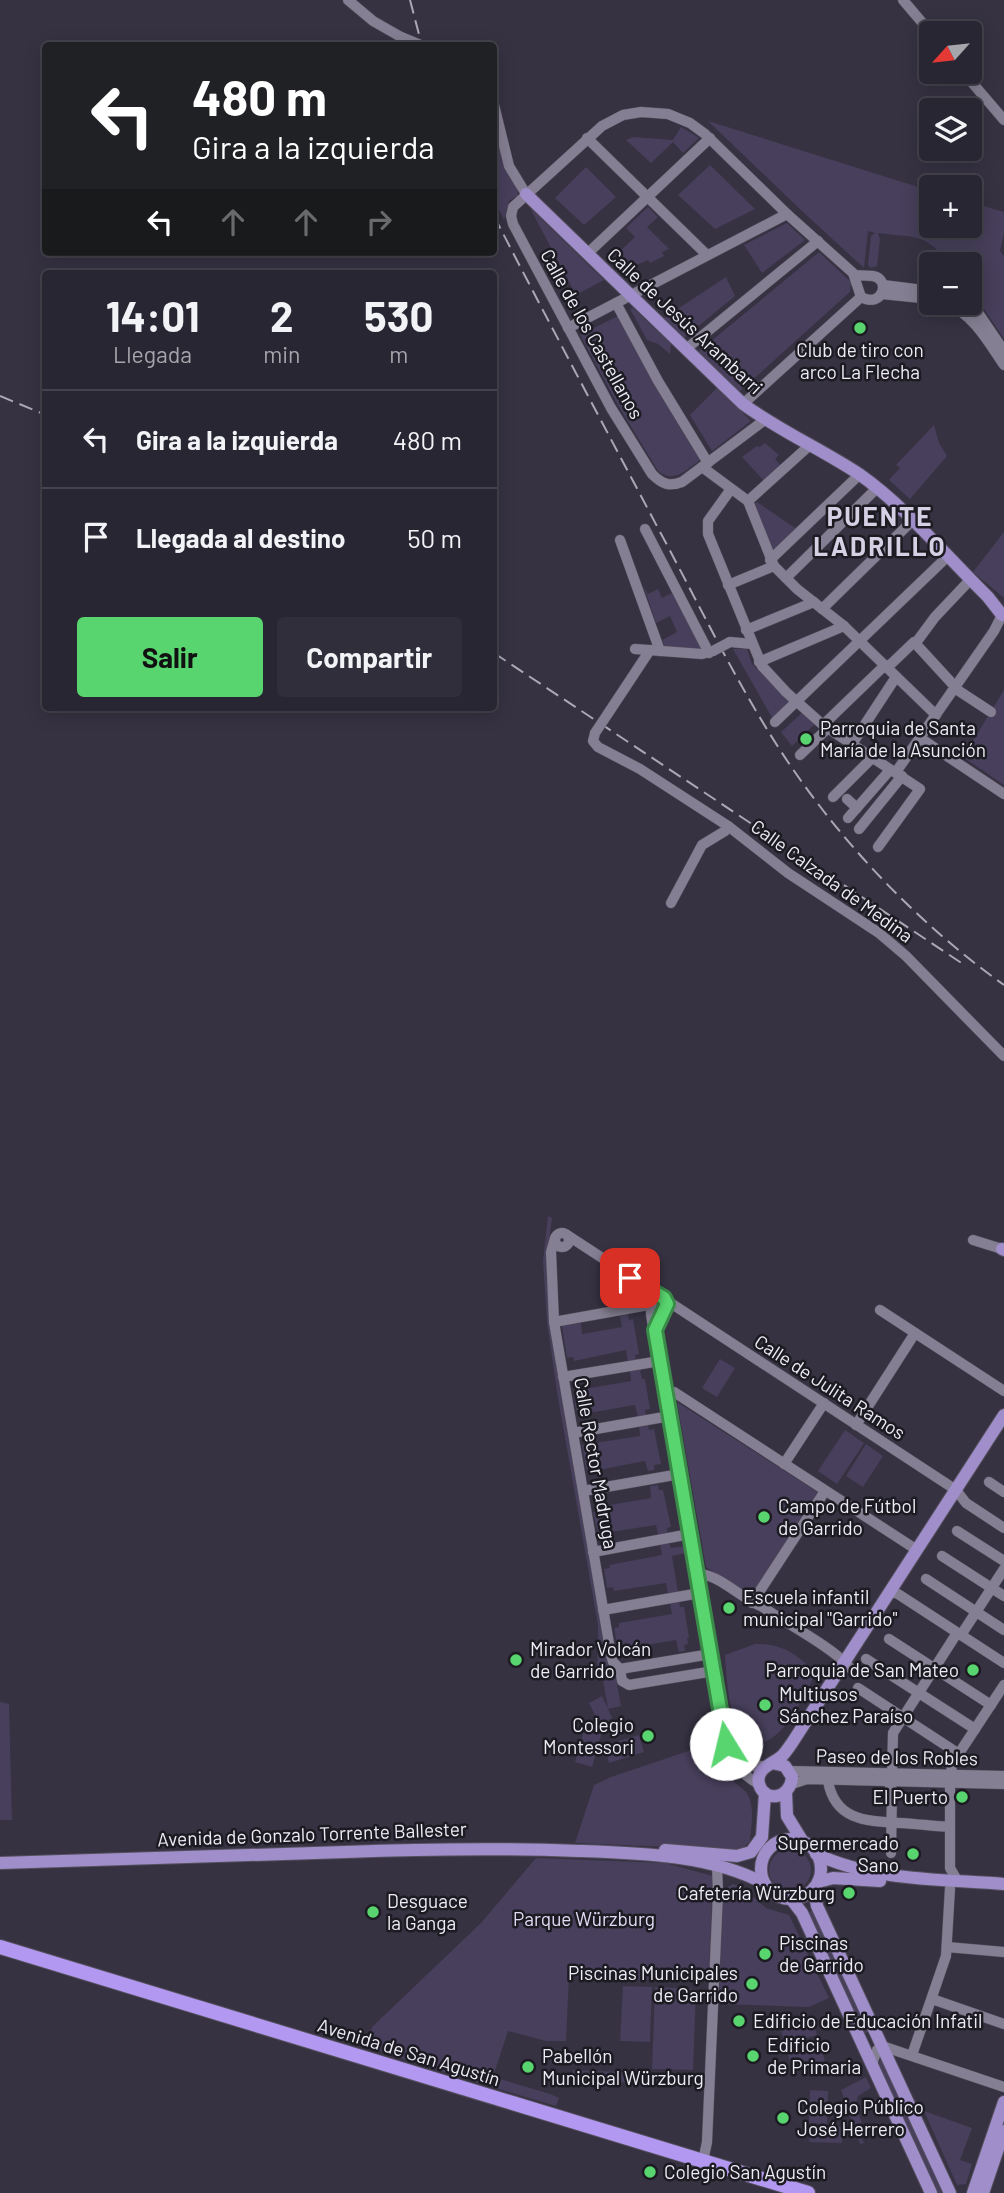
<!DOCTYPE html>
<html lang="es">
<meta charset="utf-8">
<style>
:root{--surface:#282632;--page:#302e3a;--text:#f1f3f6;--muted:#a5a5ac;--line:#44434d;--accent:#59d56f}
body{margin:0;font-family:Barlow,sans-serif;background:var(--page);color:var(--text);height:100vh;display:flex;flex-direction:column;font-size:26px;white-space:nowrap}
*{box-sizing:border-box;margin:0}
p{font-size:23px;color:var(--muted)}
.icon{flex:none;width:38px;height:38px;fill:none;stroke:currentColor;stroke-width:2;stroke-linecap:round;stroke-linejoin:round}
.map{position:relative;flex:1;overflow:hidden}
.sheet{position:absolute;left:42px;top:270px;width:455px;height:441px;display:flex;flex-direction:column;background:var(--surface);border-radius:7px;box-shadow:0 4px 18px #0003,0 0 0 2px var(--line)}
.sheet>*{flex:none}
.banner{position:absolute;left:42px;top:42px;width:455px;height:214px;border-radius:7px;box-shadow:0 4px 18px #0003,0 0 0 2px var(--line);background:#202124;color:#fff;overflow:hidden}
.needle{width:46px;rotate:243deg}
.fabs{position:absolute;left:919px;top:21px;display:grid;gap:14px}
.fabs a{display:grid;place-items:center;width:63px;height:63px;border-radius:7px;background:var(--surface);box-shadow:0 4px 18px #0003,0 0 0 2px var(--line);font-size:35px}
.pin{position:absolute;display:grid;place-items:center;width:60px;height:60px;color:#fff;margin:-30px;border-radius:14px;box-shadow:0 4px 10px #0006}
.me{position:absolute;width:77px;margin:-38px;rotate:351deg;stroke-linejoin:round;filter:drop-shadow(0 0 5px #0008)}
.turn{display:flex;align-items:center;gap:24px;height:147px;padding:0 35px;font-size:32px}
.turn .icon{width:91px;height:91px;stroke-width:2.5}
.turn b{display:block;font-size:49px;line-height:60px}
.lanes{display:flex;align-items:center;height:66px;padding:0 35px;background:#0003;justify-content:center;gap:35px;direction:ltr}
.lanes .off{opacity:.35}
.eta{display:flex;justify-content:space-evenly;align-items:center;height:119px;text-align:center}
.eta b{font-size:42px;font-weight:700;line-height:49px}
.primary-button{display:flex;gap:14px;margin-top:auto;padding:14px 35px}
.primary-button a{flex:1;height:80px;border-radius:7px;background:var(--accent);color:#111;font-size:28px;font-weight:700;line-height:80px;text-align:center}
.primary-button a+a{background:var(--page);color:var(--text)}
ul{padding:0;list-style:none}
li{display:flex;align-items:center;gap:21px;height:98px;padding:0 35px;border-top:2px solid var(--line)}
li div{flex:1}
li b{display:block;font-size:26px}
li em{font-style:normal}
.map>svg:first-child{display:block}
</style>
<div class="map">
<svg width="1004" height="2193" viewBox="0 0 1004 2193">
<rect width="100%" height="100%" fill="#363242"/>
<!-- green -->
<g fill="#473f5b">
<path d="M494,115L517,190L518,195L509,201L504,220L494,199Z"/>
<path d="M708,121L931,191V226H970V202L1004,212V233L1000,251L1004,256V339L970,288V264H948C927,231 910,238 878,233L880,239L877,266L871,268L868,265L871,236L875,233L868,231L864,268L803,212Z"/>
<path d="M681,127L699,138L683,153L673,142L651,163L626,140L633,137L673,140Z"/>
<path d="M710,165L755,209L715,229L678,195Z"/>
<path d="M586,167L616,197L584,225L555,198Z"/>
<path d="M648,207L658,217L647,227L669,249L662,252L664,256L650,263L648,260L632,267L618,253L635,237L626,228Z"/>
<path d="M530,208L604,280L576,295Z"/>
<path d="M787,223L805,240L762,273L744,245Z"/>
<path d="M819,252L851,282L850,292L739,392L698,352Z"/>
<path d="M726,277L735,296L684,338L664,318Z"/>
<path d="M633,308L671,344L670,354L658,344L647,340L630,309Z"/>
<path d="M618,316L653,383L700,460C686,470 674,484 658,471L618,405L580,335Z"/>
<path d="M717,388L751,421L712,451L690,415Z"/>
<path d="M934,425L939,443L947,456L910,499L889,480L900,468L896,465Z"/>
<path d="M765,443L779,455L775,459L781,466L764,481L742,457L757,446L759,447Z"/>
<path d="M757,502L798,530L776,549H771L753,504Z"/>
<path d="M1004,532V598L973,572Z"/>
<path d="M644,587L648,594L658,589L662,598L674,592L703,645L701,649L665,647L662,640L677,632L670,616L656,623Z"/>
<path d="M733,649H747L752,664L793,703L774,721Z"/>
<path d="M1004,690V785L963,757Z"/>
<path d="M803,712L814,722V725L792,746L781,732Z"/>
<path d="M548,1216L552,1218L546,1264L549,1321L607,1661L617,1677L597,1680L598,1625L557,1392L547,1321L543,1261Z"/>
<path d="M628,1314L629,1320L633,1319L639,1354L635,1355L636,1360L628,1362L626,1350L574,1361L573,1357L567,1358L562,1326L581,1323L582,1334L622,1327L620,1316Z"/>
<path d="M720,1359L735,1368L717,1397L702,1388Z"/>
<path d="M640,1369L642,1379H645L650,1409L645,1410L646,1415L638,1417L635,1405L583,1414L582,1410H576L574,1395L579,1394V1390L631,1381L630,1371Z"/>
<path d="M677,1402L819,1493L751,1598L706,1567Z"/>
<path d="M648,1424L649,1430L654,1429L661,1464L654,1465V1470L648,1471L645,1461L593,1471L592,1468L586,1469L582,1445L640,1436L639,1426Z"/>
<path d="M845,1430L864,1443L837,1484L818,1471Z"/>
<path d="M866,1444L883,1456L863,1487L846,1476Z"/>
<path d="M658,1485L659,1490H663L671,1527L667,1528L668,1534L658,1535L656,1525L598,1534L593,1512L599,1511L598,1507L651,1498L650,1486Z"/>
<path d="M669,1543L671,1548L685,1546L686,1553L672,1556L678,1592L668,1594L666,1583L614,1591L613,1587L607,1588L604,1569L610,1568L609,1565L662,1555L660,1544Z"/>
<path d="M679,1601L680,1607H684L689,1637L687,1638L688,1644L684,1645L685,1651L679,1652L676,1640L629,1648V1646L623,1647L622,1643L617,1644L614,1628L619,1627V1623L672,1614L670,1603Z"/>
<path d="M755,1644C782,1643 798,1655 816,1673C803,1697 786,1740 755,1745C728,1734 727,1680 725,1655Z"/>
<path d="M616,1679L621,1706L608,1709L612,1718L600,1725L589,1703L602,1696L608,1708L603,1681Z"/>
<path d="M0,1702L9,1704L12,1820H0Z"/>
<path d="M585,1727L602,1732L592,1767L575,1762Z"/>
<path d="M639,1735L644,1752L609,1763L604,1745Z"/>
<path d="M718,1741C721,1757 723,1771 735,1783C740,1787 745,1790 748,1795C755,1808 751,1826 750,1841L741,1850L575,1843L594,1785L611,1777Z"/>
<circle cx="790" cy="1870" r="21"/>
<path d="M536,1858L665,1863L713,1876L709,1969H701L700,1982L569,1977L566,2041H546L508,2031L493,2077L550,2094L559,2098L556,2106L472,2081L475,2072L471,2070L468,2080L367,2047L372,2027L481,1923Z"/>
<path d="M733,1884L743,1888L766,1908L789,1915L829,1998L809,2007L719,2004L723,1890Z"/>
<path d="M814,1910L870,2031L862,2035L806,1913Z"/>
<path d="M623,1986L652,1987L650,2042L620,2041Z"/>
<path d="M655,1987L696,1989L693,2070L652,2069Z"/>
<path d="M812,2019L817,2035L785,2044L780,2028Z"/>
<path d="M820,2045L825,2061L793,2071L788,2055Z"/>
<path d="M880,2060L884,2061L946,2193H935L877,2064Z"/>
<path d="M573,2070L645,2073V2083L572,2081Z"/>
<path d="M866,2077L871,2088L858,2096L855,2107L862,2122L857,2128L864,2143L860,2144L841,2090Z"/>
<path d="M810,2090L828,2091L827,2124L809,2123Z"/>
<path d="M924,2111L972,2128L960,2160L972,2164L966,2184L957,2185Z"/>
<path d="M810,2125L843,2127L842,2143L809,2142Z"/>
</g>
<g fill="none" stroke-linecap="round" stroke-linejoin="round">
<defs>
<g id="minor">
<path d="M348,0L373,21L401,37"/>
<path d="M903,0L931,33"/>
<path d="M963,72L1004,120"/>
<path d="M494,105L509,166L526,194"/>
<path d="M587,138L707,255"/>
<path d="M587,254L710,138"/>
<path d="M883,285L931,291"/>
<path d="M882,294L931,299"/>
<path d="M616,303L658,381L708,463"/>
<path d="M947,303C974,316 987,340 1004,365"/>
<path d="M966,303L979,314L1004,351"/>
<path d="M568,328L787,214"/>
<path d="M686,349L818,241"/>
<path d="M743,404L861,297"/>
<path d="M766,419L682,482C669,487 662,484 652,474L611,408L513,224L511,216L513,207L602,126L623,115L641,112L668,114L690,123L705,134L787,214L853,273L861,297C883,309 891,279 873,276C867,275 861,276 855,275"/>
<path d="M702,467L748,501L774,566L797,589L844,626L936,715"/>
<path d="M731,489L708,521V534L762,666L786,692L823,725L920,789L878,847"/>
<path d="M748,501L810,445"/>
<path d="M645,529L709,653"/>
<path d="M620,540L660,651"/>
<path d="M770,560L859,475"/>
<path d="M786,578L877,488"/>
<path d="M728,585L774,566"/>
<path d="M822,609L912,521"/>
<path d="M746,630L814,602"/>
<path d="M730,642L752,644"/>
<path d="M915,644L935,617L970,580"/>
<path d="M635,649L702,654L713,651"/>
<path d="M759,662L844,626"/>
<path d="M609,712L650,650"/>
<path d="M775,722L947,557"/>
<path d="M823,725L881,669L891,664L914,642L959,691L991,712"/>
<path d="M595,733L593,741L598,747L640,769L728,826L788,873L879,933L906,956L1004,1056"/>
<path d="M920,738L1004,794"/>
<path d="M852,744L894,680"/>
<path d="M800,755L828,728"/>
<path d="M896,772L994,631L1002,615"/>
<path d="M833,797L872,758"/>
<path d="M847,799L857,808"/>
<path d="M848,818L890,770"/>
<path d="M859,829L902,776"/>
<path d="M671,903L702,845L725,831L728,826"/>
<circle cx="562" cy="1240" r="7"/>
<path d="M567,1235L662,1297"/>
<path d="M555,1238L551,1252L554,1322L611,1655L613,1662L620,1669"/>
<path d="M973,1240L1002,1249"/>
<circle cx="661" cy="1304" r="6"/>
<path d="M666,1300L956,1490L966,1503L1004,1528"/>
<path d="M655,1302L651,1307V1315L726,1744C732,1765 742,1774 760,1785"/>
<path d="M880,1310L1004,1391"/>
<path d="M554,1322L654,1304"/>
<path d="M563,1377L660,1361"/>
<path d="M666,1393L674,1392L917,1550"/>
<path d="M856,1425L915,1333"/>
<path d="M573,1433L670,1416"/>
<path d="M784,1464L824,1403"/>
<path d="M989,1482L1004,1492"/>
<path d="M583,1491L680,1474"/>
<path d="M957,1531L1004,1561"/>
<path d="M593,1552L690,1534"/>
<path d="M942,1556L1004,1596"/>
<path d="M697,1574C716,1572 742,1599 761,1606C784,1622 834,1648 850,1668"/>
<path d="M926,1579L1004,1630"/>
<path d="M890,1592L898,1594L1004,1663"/>
<path d="M752,1603L825,1491"/>
<path d="M603,1610L700,1593"/>
<path d="M961,1635L1004,1569"/>
<path d="M889,1639L991,1705"/>
<path d="M866,1659L975,1729"/>
<path d="M620,1669L622,1681L629,1685L714,1671"/>
<path d="M620,1669L711,1654"/>
<path d="M858,1688L959,1754"/>
<path d="M733,1758L747,1766H765"/>
<path d="M790,1771L1004,1776"/>
<path d="M892,1774L893,1733L957,1633"/>
<path d="M951,1775L952,1764L1004,1685"/>
<path d="M828,1781C835,1821 867,1821 900,1823C917,1824 933,1826 949,1827"/>
<path d="M888,1781L892,1790L891,1853"/>
<path d="M792,1784L807,1779L1004,1784"/>
<path d="M950,1784V1868L957,1880"/>
<path d="M947,1947L1004,1952"/>
<path d="M932,1999L1004,2024"/>
<path d="M912,2055L946,1956L950,1888"/>
<path d="M872,2064L877,2050L882,2046L1004,2087"/>
<path d="M703,2161L707,2142L718,1893L717,1866"/>
</g>
<g id="major">
<path d="M526,194L743,404C780,431 821,449 859,474C906,507 947,557 988,597L1002,615"/>
<path d="M1002,1249L1004,1250"/>
<path d="M772,1763L785,1766L792,1777C791,1798 765,1804 759,1784C755,1768 773,1764 782,1756C786,1752 789,1747 792,1743L1004,1415"/>
<path d="M786,1792L787,1816L803,1842"/>
<circle cx="791" cy="1869" r="30"/>
<path d="M665,1850L737,1856L751,1852L762,1837L765,1793"/>
<path d="M816,1854C873,1881 941,1879 1004,1884"/>
<path d="M0,1863C115,1859 230,1855 345,1852C423,1849 501,1848 579,1851C638,1853 713,1855 765,1884"/>
<path d="M818,1882L833,1878L880,1881"/>
<path d="M814,1888L817,1906L950,2193"/>
<path d="M791,1899L802,1913L931,2193"/>
<path d="M973,2193L1004,2102"/>
<path d="M983,2193L1004,2131"/>
</g>
<path id="highway" d="M0,1947L808,2193"/>
</defs>
<!-- minor casing -->
<use href="#minor" stroke="#54505d" stroke-width="11"/>
<!-- major casing -->
<use href="#major" stroke="#54505d" stroke-width="14"/>
<!-- highway casing -->
<use href="#highway" stroke="#54505d" stroke-width="16"/>
<!-- minor -->
<use href="#minor" stroke="#847f92" stroke-width="10"/>
<!-- major -->
<use href="#major" stroke="#a08ecb" stroke-width="12"/>
<!-- highway -->
<use href="#highway" stroke="#b398f1" stroke-width="14"/>
<!-- rail -->
<g stroke="#aba8b4" stroke-width="2" stroke-dasharray="14 7" stroke-linecap="butt">
<path d="M410,0L422,46"/>
<path d="M494,216C548,321 604,426 659,530C701,608 739,689 788,762C846,848 920,925 1004,985"/>
<path d="M0,396L46,415"/>
<path d="M494,653L963,964"/>
</g>
<defs>
<g id="minor-bridge">
<path d="M401,37L423,46"/>
<path d="M713,651L730,642"/>
<path d="M595,733L609,712"/>
</g>
</defs>
<!-- minor-bridge casing -->
<use href="#minor-bridge" stroke="#54505d" stroke-width="11" stroke-linecap="butt"/>
<!-- minor-bridge -->
<use href="#minor-bridge" stroke="#847f92" stroke-width="10"/>
</g>
<g fill="none" stroke-linecap="round" stroke-linejoin="round">
<defs>
<path id="route" d="M630,1278L664,1298L667,1304L655,1330L726,1744"/>
</defs>
<!-- route casing -->
<use href="#route" stroke="#3a8a48" stroke-width="18"/>
<!-- route -->
<use href="#route" stroke="#59d56f" stroke-width="12"/>
</g>
<!-- markers -->
<g fill="#59d56f" stroke="#1d1b22" stroke-width="2.5">
<circle cx="860" cy="328" r="7"/>
<circle cx="806" cy="739" r="7"/>
<circle cx="764" cy="1517" r="7"/>
<circle cx="729" cy="1608" r="7"/>
<circle cx="516" cy="1660" r="7"/>
<circle cx="973" cy="1670" r="7"/>
<circle cx="765" cy="1705" r="7"/>
<circle cx="648" cy="1736" r="7"/>
<circle cx="962" cy="1797" r="7"/>
<circle cx="913" cy="1854" r="7"/>
<circle cx="849" cy="1893" r="7"/>
<circle cx="373" cy="1912" r="7"/>
<circle cx="765" cy="1954" r="7"/>
<circle cx="752" cy="1984" r="7"/>
<circle cx="739" cy="2021" r="7"/>
<circle cx="753" cy="2056" r="7"/>
<circle cx="528" cy="2067" r="7"/>
<circle cx="783" cy="2118" r="7"/>
<circle cx="650" cy="2172" r="7"/>
</g>
<g text-anchor="middle" stroke-width="5" stroke-linejoin="round" paint-order="stroke">
<!-- street labels -->
<g font-size="19" fill="#edebf5" stroke="#1d1b22">
<text transform="translate(685 321) rotate(43)" y="7">Calle de Jesús Arambarri</text>
<text transform="translate(592 334) rotate(61)" y="7">Calle de los Castellanos</text>
<text transform="translate(832 881) rotate(36)" y="7">Calle Calzada de Medina</text>
<text transform="translate(830 1387) rotate(33)" y="7">Calle de Julita Ramos</text>
<text transform="translate(596 1463) rotate(80)" y="7">Calle Rector Madruga</text>
<text transform="translate(897 1757) rotate(1)" y="7">Paseo de los Robles</text>
<text transform="translate(312 1834) rotate(-2)" y="7">Avenida de Gonzalo Torrente Ballester</text>
<text transform="translate(409 2052) rotate(17)" y="7">Avenida de San Agustín</text>
</g>
<!-- poi labels -->
<g font-size="19" fill="#edebf5" stroke="#1d1b22" text-anchor="start">
<text x="860" y="357" text-anchor="middle">Club de tiro con<tspan x="860" dy="22">arco La Flecha</tspan></text>
<text x="820" y="735">Parroquia de Santa<tspan x="820" dy="22">María de la Asunción</tspan></text>
<text x="778" y="1513">Campo de Fútbol<tspan x="778" dy="22">de Garrido</tspan></text>
<text x="743" y="1604">Escuela infantil<tspan x="743" dy="22">municipal "Garrido"</tspan></text>
<text x="530" y="1656">Mirador Volcán<tspan x="530" dy="22">de Garrido</tspan></text>
<text x="959" y="1677" text-anchor="end">Parroquia de San Mateo</text>
<text x="779" y="1701">Multiusos<tspan x="779" dy="22">Sánchez Paraíso</tspan></text>
<text x="634" y="1732" text-anchor="end">Colegio<tspan x="634" dy="22">Montessori</tspan></text>
<text x="948" y="1804" text-anchor="end">El Puerto</text>
<text x="899" y="1850" text-anchor="end">Supermercado<tspan x="899" dy="22">Sano</tspan></text>
<text x="835" y="1900" text-anchor="end">Cafetería Würzburg</text>
<text x="387" y="1908">Desguace<tspan x="387" dy="22">la Ganga</tspan></text>
<text x="779" y="1950">Piscinas<tspan x="779" dy="22">de Garrido</tspan></text>
<text x="738" y="1980" text-anchor="end">Piscinas Municipales<tspan x="738" dy="22">de Garrido</tspan></text>
<text x="753" y="2028">Edificio de Educación Infatil</text>
<text x="767" y="2052">Edificio<tspan x="767" dy="22">de Primaria</tspan></text>
<text x="542" y="2063">Pabellón<tspan x="542" dy="22">Municipal Würzburg</tspan></text>
<text x="797" y="2114">Colegio Público<tspan x="797" dy="22">José Herrero</tspan></text>
<text x="664" y="2179">Colegio San Agustín</text>
</g>
<!-- park labels -->
<g font-size="19" fill="#e1daf5" stroke="#1d1b22">
<text x="584" y="1926">Parque Würzburg</text>
</g>
<!-- district labels -->
<g font-size="26" font-weight="bold" letter-spacing="2" fill="#d5d0e4" stroke="#1d1b22">
<text x="880" y="526">PUENTE<tspan x="880" dy="30">LADRILLO</tspan></text>
</g>
</g>
</svg>
<div class="fabs">
<a><svg class="needle" viewBox="-14 -14 28 28"><path d="M0-13l5 13h-10z" fill="#e53935"/><path d="M0 13l5-13h-10z" fill="#a5a5ac"/></svg></a>
<a><svg class="icon" aria-label="layers" viewBox="0 0 24 24"><path d="M12 4l9 5-9 5-9-5zM3 14l9 5 9-5"/></svg></a>
<a>+</a>
<a>−</a>
</div>
<div class="pin" style="left:630px;top:1278px;background:#d93025"><svg class="icon" aria-label="arrive" viewBox="0 0 24 24"><path d="M6 21V4h12l-3 4 3 4H6"/></svg></div>
<svg class="me" style="left:726px;top:1744px" viewBox="-20 -20 40 40"><circle r="19" fill="#fff"/><path d="M0-13L10 11 0 6-10 11z" fill="#59d56f"/></svg>
<div class="banner">
<div class="turn"><svg class="icon" aria-label="left" viewBox="0 0 24 24"><path d="M17 20v-9H6M10 6l-5 5 5 5"/></svg><div><b>480 m</b>Gira a la izquierda</div></div>
<div class="lanes"><svg class="icon" aria-label="left" viewBox="0 0 24 24"><path d="M17 20v-9H6M10 6l-5 5 5 5"/></svg><svg class="icon off" aria-label="ahead" viewBox="0 0 24 24"><path d="M12 20V5M6 11l6-6 6 6"/></svg><svg class="icon off" aria-label="ahead" viewBox="0 0 24 24"><path d="M12 20V5M6 11l6-6 6 6"/></svg><svg class="icon off" aria-label="right" viewBox="0 0 24 24"><path d="M7 20v-9h11M14 6l5 5-5 5"/></svg></div>
</div>
<section class="sheet">
<div class="eta">
<div><b>14:01</b><p>Llegada</p></div>
<div><b>2</b><p>min</p></div>
<div><b>530</b><p>m</p></div>
</div>
<ul>
<li><svg class="icon" aria-label="left" viewBox="0 0 24 24"><path d="M17 20v-9H6M10 6l-5 5 5 5"/></svg><div><b>Gira a la izquierda</b></div><em>480 m</em></li>
<li><svg class="icon" aria-label="arrive" viewBox="0 0 24 24"><path d="M6 21V4h12l-3 4 3 4H6"/></svg><div><b>Llegada al destino</b></div><em>50 m</em></li>
</ul>
<div class="primary-button"><a>Salir</a><a>Compartir</a></div>
</section>
</div>
